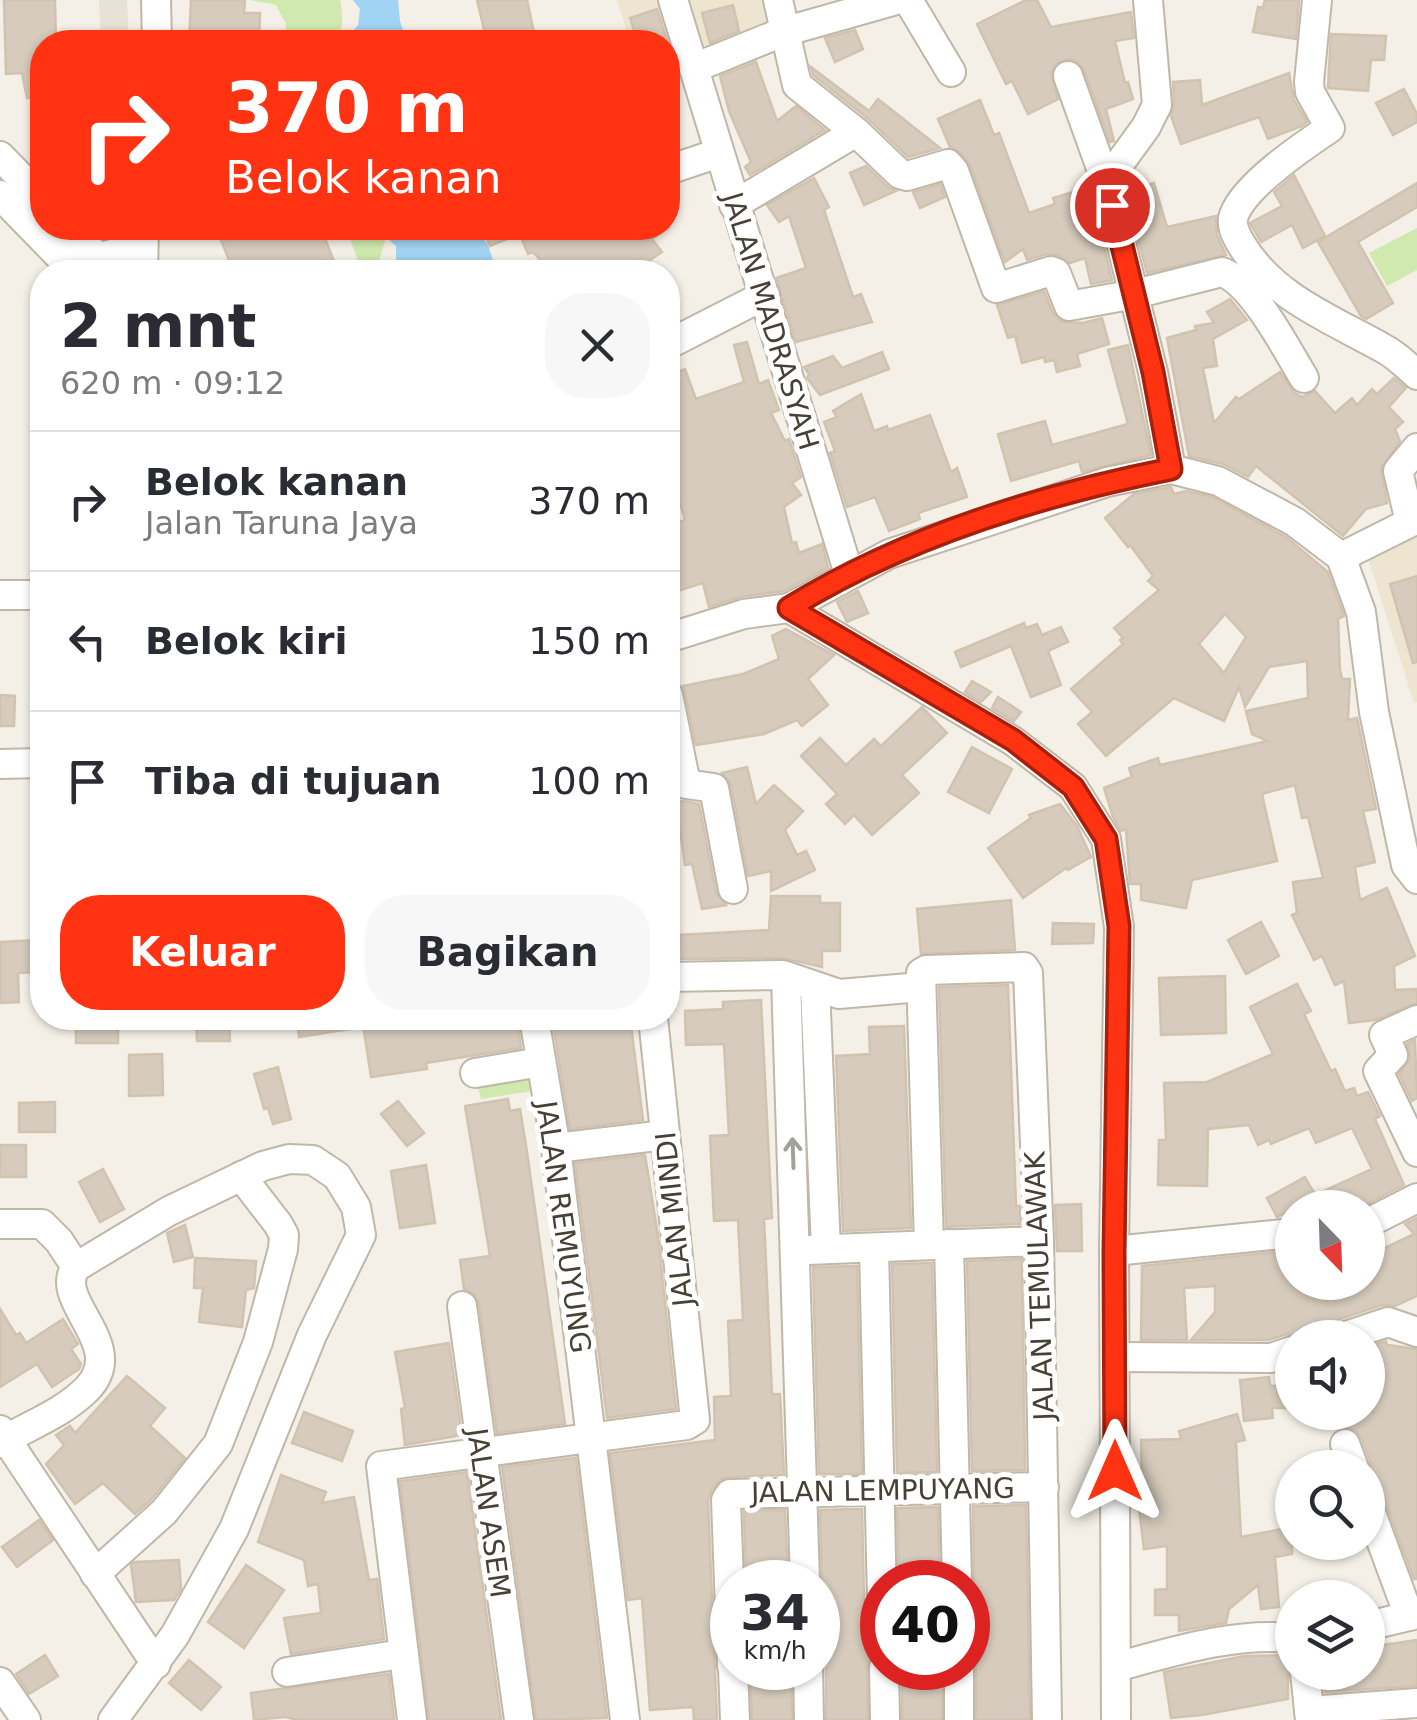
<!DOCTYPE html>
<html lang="id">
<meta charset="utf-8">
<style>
:root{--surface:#fff;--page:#f7f7f7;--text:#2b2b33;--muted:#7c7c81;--line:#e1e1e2;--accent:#ff3212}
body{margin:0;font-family:"DejaVu Sans",sans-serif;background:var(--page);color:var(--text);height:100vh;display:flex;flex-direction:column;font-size:38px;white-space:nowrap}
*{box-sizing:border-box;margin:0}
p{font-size:32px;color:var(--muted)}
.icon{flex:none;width:55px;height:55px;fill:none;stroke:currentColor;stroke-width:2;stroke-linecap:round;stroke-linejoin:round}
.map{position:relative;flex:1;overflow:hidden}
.drawer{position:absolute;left:30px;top:260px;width:650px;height:770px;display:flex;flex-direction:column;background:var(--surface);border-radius:40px;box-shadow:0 2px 8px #0004}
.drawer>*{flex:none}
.banner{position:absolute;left:30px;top:30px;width:650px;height:210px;border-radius:40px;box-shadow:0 2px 8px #0004;background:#ff3212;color:#fff;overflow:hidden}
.needle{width:65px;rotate:157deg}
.tools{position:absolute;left:1275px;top:1190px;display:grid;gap:20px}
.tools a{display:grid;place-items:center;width:110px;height:110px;border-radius:50%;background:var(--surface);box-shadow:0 2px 8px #0004;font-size:50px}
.speed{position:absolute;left:710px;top:1560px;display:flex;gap:20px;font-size:50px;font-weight:700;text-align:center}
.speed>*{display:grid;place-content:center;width:130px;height:130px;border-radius:50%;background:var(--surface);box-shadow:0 2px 8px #0004;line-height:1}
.speed small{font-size:25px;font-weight:400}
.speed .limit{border:15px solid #d22;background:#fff;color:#111}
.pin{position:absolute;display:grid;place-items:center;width:85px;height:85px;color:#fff;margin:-42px;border:5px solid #fff;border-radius:50%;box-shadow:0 2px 10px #0007}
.me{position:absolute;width:110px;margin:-55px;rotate:0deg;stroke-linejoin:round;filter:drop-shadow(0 0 8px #0008)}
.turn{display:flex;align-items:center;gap:35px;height:210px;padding:0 30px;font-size:45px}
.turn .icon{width:130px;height:130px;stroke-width:2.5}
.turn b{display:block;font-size:70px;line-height:85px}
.round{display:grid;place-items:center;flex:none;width:105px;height:105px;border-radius:40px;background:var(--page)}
.head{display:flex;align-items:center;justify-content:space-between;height:170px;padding:0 30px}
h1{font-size:60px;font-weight:800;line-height:75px}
.action{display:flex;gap:20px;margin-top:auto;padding:20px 30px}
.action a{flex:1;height:115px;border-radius:40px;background:var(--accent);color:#fff;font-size:40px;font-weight:800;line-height:115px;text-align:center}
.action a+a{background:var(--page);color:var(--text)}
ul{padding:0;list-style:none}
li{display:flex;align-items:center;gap:30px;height:140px;padding:0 30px;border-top:2px solid var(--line)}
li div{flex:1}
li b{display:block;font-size:38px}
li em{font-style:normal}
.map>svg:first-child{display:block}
</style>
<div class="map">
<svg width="1417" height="1720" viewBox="0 0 1417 1720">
<rect width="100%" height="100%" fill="#f4f0e7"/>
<!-- residential -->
<path fill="#e8e1d5" d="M99,0H127L129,42H101Z"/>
<!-- education -->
<g fill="#ede5d0">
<path d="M617,0H775L781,26L668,67V42H630Z"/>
<path d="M1417,536V702L1414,703L1367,555Z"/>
</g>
<!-- green -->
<g fill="#d0e9ae">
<path d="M250,0H340C343,13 344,32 335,42H285L286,24L276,5Z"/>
<path d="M346,228H382L386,237L376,272L360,267Z"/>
<path d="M1417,228V270L1387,286L1369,253Z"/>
<path d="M529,1067L533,1091L481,1099L476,1079Z"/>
</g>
<!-- water -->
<g fill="#a1d3f2">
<path d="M353,0H398L400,21L407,42H355L352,32L358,25L360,9Z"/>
<path d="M385,228H476L488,245L497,272H389L396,260V246L386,237Z"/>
</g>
<!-- building -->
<g fill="#d6cbbc" stroke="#d1c3af" stroke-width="2.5" fill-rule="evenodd">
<path d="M4,0H55L56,42H42V97L27,98L22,73L6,74Z"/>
<path d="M191,0H245L244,13H260L259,42H189Z"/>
<path d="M477,0H527L536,42H487Z"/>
<path d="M1026,0H1037L1051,27L1131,12L1134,38L1115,41L1125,83L1128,82L1133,99L1106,109L1114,141L1110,142L1084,70L1078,62L1070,59L1055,64L1051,74L1058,99L1028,114L1012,81L1006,84L977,24Z"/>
<path d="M1265,0H1299L1296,39L1253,32L1258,7L1263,8Z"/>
<path d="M733,5L739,31L710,43L702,13Z"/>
<path d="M657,9L672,56L668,58V42H638L630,18Z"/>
<path d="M855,30L863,49L835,62L825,38Z"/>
<path d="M1331,34L1386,36L1384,60H1371L1368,91L1328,88Z"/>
<path d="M756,62L777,121L796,106L825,130L750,175L745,167L751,162L729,111L720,76Z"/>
<path d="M811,67L869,111L878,99L940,148L908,157L867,118L813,75Z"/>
<path d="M1289,73L1294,100L1307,122L1302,126L1268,139L1259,117L1181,144L1171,116L1174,104L1173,82L1200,80L1202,105Z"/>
<path d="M1404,89L1417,114V122L1393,135L1376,103Z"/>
<path d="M980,100L994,135L999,133L1029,213L1055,204L1053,198L1089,187L1112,280L1091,284L1085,258L1070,263L1058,255L1047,254L1027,260L1023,249L1005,262L970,165L961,153L950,147L938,119Z"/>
<path d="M866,166L888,187L896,191L864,205L850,173Z"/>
<path d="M1294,175L1325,236L1303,248L1292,225L1261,242L1250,223L1282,206L1274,192Z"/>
<path d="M814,178L829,207L824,210L853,297L861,294L872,322L796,342L776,278L806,268L789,216L779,222L767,205Z"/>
<path d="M1154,183L1167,227L1216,216L1217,235L1226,255L1147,273L1126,191Z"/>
<path d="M1417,183V207L1358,242L1393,303L1366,319L1361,316L1318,242Z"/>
<path d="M940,184L945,197L920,208L913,192Z"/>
<path d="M216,228H321L338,272H234Z"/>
<path d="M482,228H534L490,246Z"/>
<path d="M539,228H668L652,239L662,252L641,266L620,272H552L533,252L528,254L520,235Z"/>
<path d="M1044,291L1053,313L1063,322L1083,323L1102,318L1109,344L1077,354L1080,366L1057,372L1054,360L1045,362L1044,357L1022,363L1015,336L1008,338L997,305Z"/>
<path d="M1230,299L1247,320L1213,339L1217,366L1203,368L1214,423L1236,397L1239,399L1280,372L1295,393L1302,397L1315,391L1335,413L1352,398L1357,405L1372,389L1377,394L1394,378L1406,388L1389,407L1403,422L1395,429L1400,441L1381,468L1387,503L1366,509L1343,536L1256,466L1248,477L1223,464L1189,456L1167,338L1196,330L1195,326L1214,323L1207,312Z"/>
<path d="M747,342L759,384L768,380L779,410L771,413L785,441L789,439L801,477L792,483L801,495L784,507L792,543L796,542L799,553L822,544L828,567L784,591L741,597L709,607L703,583L668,594V526L685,520L668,462V426L675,423L668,403V376L685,369L696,399L744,382L734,345Z"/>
<path d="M1128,345L1151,455L1082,472L1079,461L1011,481L998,434L1045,421L1052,445L1128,424L1108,350Z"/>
<path d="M882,352L889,369L820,395L807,378L809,374L804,367L833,356L842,368Z"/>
<path d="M861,394L874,431L887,426L888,430L930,415L951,472L957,468L967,497L918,513L920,519L889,531L875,497L847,507L830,453L835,451L824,422L837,417L833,411Z"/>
<path d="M1171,487L1174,494L1186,491L1212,497L1286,537L1328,572L1344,616L1338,619L1340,670L1342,679H1350L1348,720L1357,718L1376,809L1363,811L1375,862L1355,867L1360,900L1387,888L1415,956L1394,966L1395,990L1417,989V1003L1375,1020L1349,1023L1344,981L1335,985L1322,956L1314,960L1292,915L1297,913L1293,882L1323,878L1308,817L1302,818L1295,785L1262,794L1277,861L1192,880L1186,908L1141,900V884H1130L1126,829L1121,831L1113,817L1104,788L1132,777L1129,768L1158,758L1160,765L1268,741L1252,734L1246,711L1308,698L1307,661L1269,667L1245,707L1239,687L1224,721L1174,698L1106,756L1078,724L1092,712L1071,689L1123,644L1120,640L1123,638L1114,628L1159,590L1148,581L1153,576L1130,545L1128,547L1105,518L1134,494ZM1225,614L1246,637L1224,673L1199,644Z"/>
<path d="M1417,576V662L1413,663L1390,584Z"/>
<path d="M858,591L868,613L847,622L837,602Z"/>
<path d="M1024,623L1026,628L1037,624L1042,635L1061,627L1068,642L1048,651L1061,685L1031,697L1011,646L961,667L955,652Z"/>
<path d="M786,629L834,655L808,679L828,705L802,726L797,720L764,734L696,745L683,686L743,674L779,659L772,636Z"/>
<path d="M972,681L991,692L981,702L965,692Z"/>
<path d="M0,695L15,696L14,726H0Z"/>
<path d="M998,697L1021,712L1014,721L992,708Z"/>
<path d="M922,707L947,733L902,775L919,793L872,835L854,815L845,824L826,804L837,794L801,756L820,738L846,765L874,739L881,746Z"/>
<path d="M972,747L1012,769L989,813L948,792Z"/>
<path d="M747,767L756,804L774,785L803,811L785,830L797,855L806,851L815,870L771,891V871L748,876L731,785L722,773Z"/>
<path d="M683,801L699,804L716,892L726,905L702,909L692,864L685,865L676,802Z"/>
<path d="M1060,804L1077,826L1091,857L1068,870L1066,868L1023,898L988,848L1031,818L1029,815Z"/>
<path d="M771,896H820V903H840V951H822V967L783,958L674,959L673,944H680L679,935L769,930Z"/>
<path d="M1011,900L1015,950L921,954L917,909Z"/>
<path d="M1261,922L1279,956L1246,974L1228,940Z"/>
<path d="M1053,923L1094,924L1093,943L1052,944Z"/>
<path d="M36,940L38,972L18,973L19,1002L0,1003V942Z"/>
<path d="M1225,976L1226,1033L1161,1035L1159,978Z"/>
<path d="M1297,984L1311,1011L1304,1014L1331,1071L1335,1069L1345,1091L1354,1088L1357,1096L1368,1092L1380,1116L1375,1119L1404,1185L1360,1208H1324L1317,1194L1372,1169L1352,1128L1316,1143L1309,1128L1271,1144L1269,1140L1258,1145L1249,1125L1208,1129L1207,1186L1158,1185L1159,1140H1166L1164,1083L1207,1082L1273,1054L1250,1007Z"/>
<path d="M1008,985L1016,1206H1020L1021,1224L946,1227L939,987Z"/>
<path d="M761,1000L772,1218L764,1219L772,1394H780L784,1475L729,1477L721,1479L711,1491L708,1501L717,1720H694L693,1707L650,1710L642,1598L628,1600L610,1453L715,1440L714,1397L731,1396L728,1321L743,1320L738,1220L714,1221L710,1136L729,1135L724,1044L686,1045L685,1011L723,1009V1002Z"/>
<rect x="76" y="1018" width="42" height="25"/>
<path d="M196,1018H229L230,1041H197Z"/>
<path d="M297,1018H362L363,1027L299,1037Z"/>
<path d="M362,1018H443V1021L517,1018L521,1048L426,1063L427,1069L371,1077Z"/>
<path d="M552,1018H630L643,1120L570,1129Z"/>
<path d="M904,1026L911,1228L843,1231L836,1056L870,1054L869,1027Z"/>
<path d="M1415,1040L1417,1098L1412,1101L1399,1074L1410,1059L1407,1044Z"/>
<path d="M162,1054L163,1095L129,1096V1055Z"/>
<path d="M278,1067L291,1119L273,1124L268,1108L264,1109L254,1074Z"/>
<path d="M508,1099L510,1111L520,1109L527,1152L565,1424L497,1433L479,1304L475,1295L464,1289L460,1260L490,1256L465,1106Z"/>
<path d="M398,1101L424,1133L407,1146L381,1114Z"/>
<path d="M55,1102V1132H19V1103Z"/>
<rect x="0" y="1145" width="26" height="32"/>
<path d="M645,1155L658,1236L676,1409L607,1418L575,1163Z"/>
<path d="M426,1165L435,1223L400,1228L391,1171Z"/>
<path d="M103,1169L124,1209L100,1222L79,1182Z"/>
<path d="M1305,1177L1317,1198L1277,1217L1267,1198Z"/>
<path d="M1081,1204L1082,1251H1057L1055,1205Z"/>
<path d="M1417,1218V1296L1395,1306L1382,1305L1334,1321L1323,1335L1302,1337L1287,1334L1268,1340H1191L1215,1312V1286L1184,1288L1187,1340H1141L1142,1266L1284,1251L1292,1273V1282L1299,1287L1309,1282H1368V1256L1414,1234L1405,1224Z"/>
<path d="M185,1225L193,1257L174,1262L167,1233Z"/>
<path d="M195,1258L256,1261L254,1288L246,1290L242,1327L199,1322L203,1288H194Z"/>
<path d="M1022,1259L1025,1470L972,1471L967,1261Z"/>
<path d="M932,1263L937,1472L897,1473L892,1264Z"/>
<path d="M857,1266L862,1474H819L813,1267Z"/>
<path d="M0,1309L16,1335L20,1333L26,1343L63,1319L78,1344L71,1349L81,1364L79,1369L52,1387L37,1364L0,1387Z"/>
<path d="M1386,1341L1387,1345L1417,1349V1579H1414L1384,1499L1373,1488L1369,1477L1371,1463L1361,1438L1355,1430L1345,1427L1342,1420L1361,1412H1373L1368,1347Z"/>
<path d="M449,1343L462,1435L405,1445L401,1409L405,1408L395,1352Z"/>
<path d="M127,1376L165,1408L150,1426L185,1458L151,1500L135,1514L103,1483L75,1504L46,1464L64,1445L56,1435L70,1426L75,1433Z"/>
<path d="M1269,1377L1270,1386L1292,1385V1408H1272L1273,1418L1244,1421L1240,1380Z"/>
<path d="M304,1412L353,1431L342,1461L292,1443Z"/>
<path d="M1237,1414L1245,1440L1236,1442L1241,1537L1292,1527V1554L1275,1557L1279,1607L1261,1609L1258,1585L1229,1609L1226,1623L1179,1631V1615H1155V1590L1167,1589V1546L1144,1549L1136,1485H1142L1141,1440L1181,1439L1179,1431Z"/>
<path d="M576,1458L607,1718L536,1720L502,1467Z"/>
<path d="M467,1472L501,1720H429L400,1481Z"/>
<path d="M281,1475L326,1492L322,1503L354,1497L369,1580L377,1579L384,1639L291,1654L284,1618L321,1613L318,1584L308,1586L304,1560L258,1542Z"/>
<path d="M1026,1505L1030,1720H976V1667L968,1653V1596L974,1582L973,1506Z"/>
<path d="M938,1507L940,1582H899L897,1508Z"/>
<path d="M862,1509L864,1600L868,1610L875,1616L876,1652L869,1659L867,1667L868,1720H826V1668L818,1654V1594L822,1581L820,1510Z"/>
<path d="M785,1510L788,1582H746L744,1511Z"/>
<path d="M39,1520L53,1540L17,1567L2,1547Z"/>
<path d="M179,1560L181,1589L174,1600L136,1602L131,1565L134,1562Z"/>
<path d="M246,1565L284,1590L244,1648L208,1622Z"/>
<path d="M1417,1640V1686L1325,1692L1323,1672H1368V1647Z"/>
<path d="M45,1655L58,1676L29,1694L16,1674Z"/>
<path d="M1292,1655L1288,1673V1699L1202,1715L1171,1718L1164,1672L1244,1656Z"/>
<path d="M189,1660L221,1687L201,1710L169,1683Z"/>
<path d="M750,1668H791L792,1720H752Z"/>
<rect x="902" y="1668" width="40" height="52"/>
<path d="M389,1674L394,1720H299L284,1717L254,1720L251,1693Z"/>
</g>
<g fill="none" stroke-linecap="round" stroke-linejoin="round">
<defs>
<g id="minor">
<path d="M156,0L157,42"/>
<path d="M673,0L849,574"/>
<path d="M778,0L797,85L856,132L900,174L907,176L948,164L954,171L996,288L1051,271L1056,273L1069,306L1135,294L1222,272C1253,283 1287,350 1304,378"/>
<path d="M908,0L951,72"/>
<path d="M1148,0L1157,105L1146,127L1106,182L1153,372L1171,469"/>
<path d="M1317,0L1309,82L1310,92L1330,128C1303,146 1245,185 1234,215C1230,225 1236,235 1241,244C1273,297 1329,318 1381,347C1395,354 1405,364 1417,375"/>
<path d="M694,68L783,32L896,0"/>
<path d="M1068,76L1106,182"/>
<path d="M0,156L42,199"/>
<path d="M668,170L719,153"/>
<path d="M0,195L75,272"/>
<path d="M734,205L856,132"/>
<path d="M70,228L104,264"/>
<path d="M60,255C95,259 118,260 143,234"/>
<path d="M143,272L144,228"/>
<path d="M675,341L765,295"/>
<path d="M1410,522L1398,471L1417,448"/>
<path d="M1341,557L1417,519"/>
<path d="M0,595H42"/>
<path d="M789,608L889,554L1107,482L1171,469L1218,481L1295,522L1341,557L1361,612L1374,712L1406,865L1417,879"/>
<path d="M668,638L744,614L789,608L1013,741L1073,787L1106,839L1119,927L1114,1251L1116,1720"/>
<path d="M668,695L686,784L714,788L733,889"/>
<path d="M0,764L42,763"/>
<path d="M668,977L783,975L839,994L921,987"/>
<path d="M786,977L805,1582"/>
<path d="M815,987L826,1249"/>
<path d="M534,1018L556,1148L625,1720"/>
<path d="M1417,1020L1384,1035L1393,1055L1378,1071L1417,1152"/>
<path d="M475,1073L541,1062"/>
<path d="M556,1148L665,1135"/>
<path d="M1368,1223L1417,1198"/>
<path d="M0,1224H42L59,1241L76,1267"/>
<path d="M949,1244L957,1582"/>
<path d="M929,1245L921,973L926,970L1024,967L1028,973L1039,1241L1047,1720"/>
<path d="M874,1248L882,1600"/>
<path d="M807,1250L1039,1241"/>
<path d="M1114,1251L1292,1233"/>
<path d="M462,1306L519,1720"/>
<path d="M1340,1338L1388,1322L1417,1332"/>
<path d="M1115,1357L1271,1358L1292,1351"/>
<path d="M0,1430L156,1664"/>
<path d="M0,1443C29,1425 62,1414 87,1389C130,1345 51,1301 76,1267L169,1211L263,1166L289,1159L313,1160L337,1176L356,1207L361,1235L312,1335L234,1529L175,1635L113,1720"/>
<path d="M1345,1444L1354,1468"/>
<path d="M1368,1505L1409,1616"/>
<path d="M95,1574L164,1512L218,1444L258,1342L283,1249L284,1235L278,1224L241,1176"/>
<path d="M1368,1626L1417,1614"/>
<path d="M732,1666L726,1500L730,1494L1044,1487"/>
<path d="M1116,1667C1172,1652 1234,1632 1292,1638"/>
<path d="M733,1668L735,1720"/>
<path d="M808,1668L809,1720"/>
<path d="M884,1668L885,1720"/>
<path d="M959,1668V1720"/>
<path d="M287,1672L402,1654"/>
<path d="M1305,1672L1310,1720"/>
<path d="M0,1682L26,1720"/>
<path d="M1309,1711L1417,1703"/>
<path d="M412,1720L381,1466L687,1425L695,1420L653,1018"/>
</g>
</defs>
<!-- minor casing -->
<use href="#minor" stroke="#c0b7a9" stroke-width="32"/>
<!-- minor -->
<use href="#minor" stroke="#fff" stroke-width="28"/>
</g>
<!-- one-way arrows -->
<defs><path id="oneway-shaft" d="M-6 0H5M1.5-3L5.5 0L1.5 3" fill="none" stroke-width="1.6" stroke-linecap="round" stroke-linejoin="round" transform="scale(2.5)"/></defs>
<use stroke="#a3a09a" href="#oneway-shaft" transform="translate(793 1153) rotate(-92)"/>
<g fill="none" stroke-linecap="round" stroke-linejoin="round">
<defs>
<path id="route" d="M1112,205L1153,372L1171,469C1041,495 902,538 789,608L1013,740L1073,787L1106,839L1119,926L1114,1252L1115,1471"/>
</defs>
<!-- route casing -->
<use href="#route" stroke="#a6200c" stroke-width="25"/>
<!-- route -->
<use href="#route" stroke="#ff3212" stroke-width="18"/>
</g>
<g text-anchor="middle" stroke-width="10" stroke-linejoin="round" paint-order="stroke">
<!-- street labels -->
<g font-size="28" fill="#474035" stroke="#fff">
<text transform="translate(771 321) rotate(73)" y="10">JALAN MADRASYAH</text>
<text transform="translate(674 1219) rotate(-96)" y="10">JALAN MINDI</text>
<text transform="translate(564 1227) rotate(82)" y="10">JALAN REMUYUNG</text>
<text transform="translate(1039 1286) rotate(-92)" y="10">JALAN TEMULAWAK</text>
<text transform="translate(883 1490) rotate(-1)" y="10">JALAN LEMPUYANG</text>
<text transform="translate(489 1513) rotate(82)" y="10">JALAN ASEM</text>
</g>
</g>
</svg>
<div class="tools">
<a><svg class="needle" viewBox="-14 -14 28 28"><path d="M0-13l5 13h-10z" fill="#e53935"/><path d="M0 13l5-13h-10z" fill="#7c7c81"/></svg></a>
<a><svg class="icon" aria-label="sound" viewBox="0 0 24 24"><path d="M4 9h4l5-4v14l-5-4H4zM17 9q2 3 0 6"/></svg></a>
<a><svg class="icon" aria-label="search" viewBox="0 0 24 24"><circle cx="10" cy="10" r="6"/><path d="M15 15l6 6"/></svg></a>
<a><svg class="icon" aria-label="layers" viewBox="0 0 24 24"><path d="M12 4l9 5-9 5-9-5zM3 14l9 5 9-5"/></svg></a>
</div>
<div class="speed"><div>34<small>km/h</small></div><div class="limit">40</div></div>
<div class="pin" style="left:1112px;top:205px;background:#d93025"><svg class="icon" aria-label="arrive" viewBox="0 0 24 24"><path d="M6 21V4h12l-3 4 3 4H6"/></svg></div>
<svg class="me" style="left:1115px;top:1471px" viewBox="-20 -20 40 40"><path d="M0-17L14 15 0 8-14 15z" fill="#ff3212" stroke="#fff" stroke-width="4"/></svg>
<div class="banner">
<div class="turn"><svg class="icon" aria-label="right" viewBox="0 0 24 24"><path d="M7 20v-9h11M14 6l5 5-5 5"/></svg><div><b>370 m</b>Belok kanan</div></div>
</div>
<section class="drawer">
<div class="head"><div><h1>2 mnt</h1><p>620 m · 09:12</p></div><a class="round"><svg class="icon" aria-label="close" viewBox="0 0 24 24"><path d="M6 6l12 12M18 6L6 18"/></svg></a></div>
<ul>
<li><svg class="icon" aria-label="right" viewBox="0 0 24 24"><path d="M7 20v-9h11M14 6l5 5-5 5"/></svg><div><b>Belok kanan</b><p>Jalan Taruna Jaya</p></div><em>370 m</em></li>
<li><svg class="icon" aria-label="left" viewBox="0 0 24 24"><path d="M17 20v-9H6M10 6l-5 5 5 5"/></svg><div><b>Belok kiri</b></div><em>150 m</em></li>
<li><svg class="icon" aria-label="arrive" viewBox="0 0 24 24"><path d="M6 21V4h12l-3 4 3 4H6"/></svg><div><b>Tiba di tujuan</b></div><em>100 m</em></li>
</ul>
<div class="action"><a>Keluar</a><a>Bagikan</a></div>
</section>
</div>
